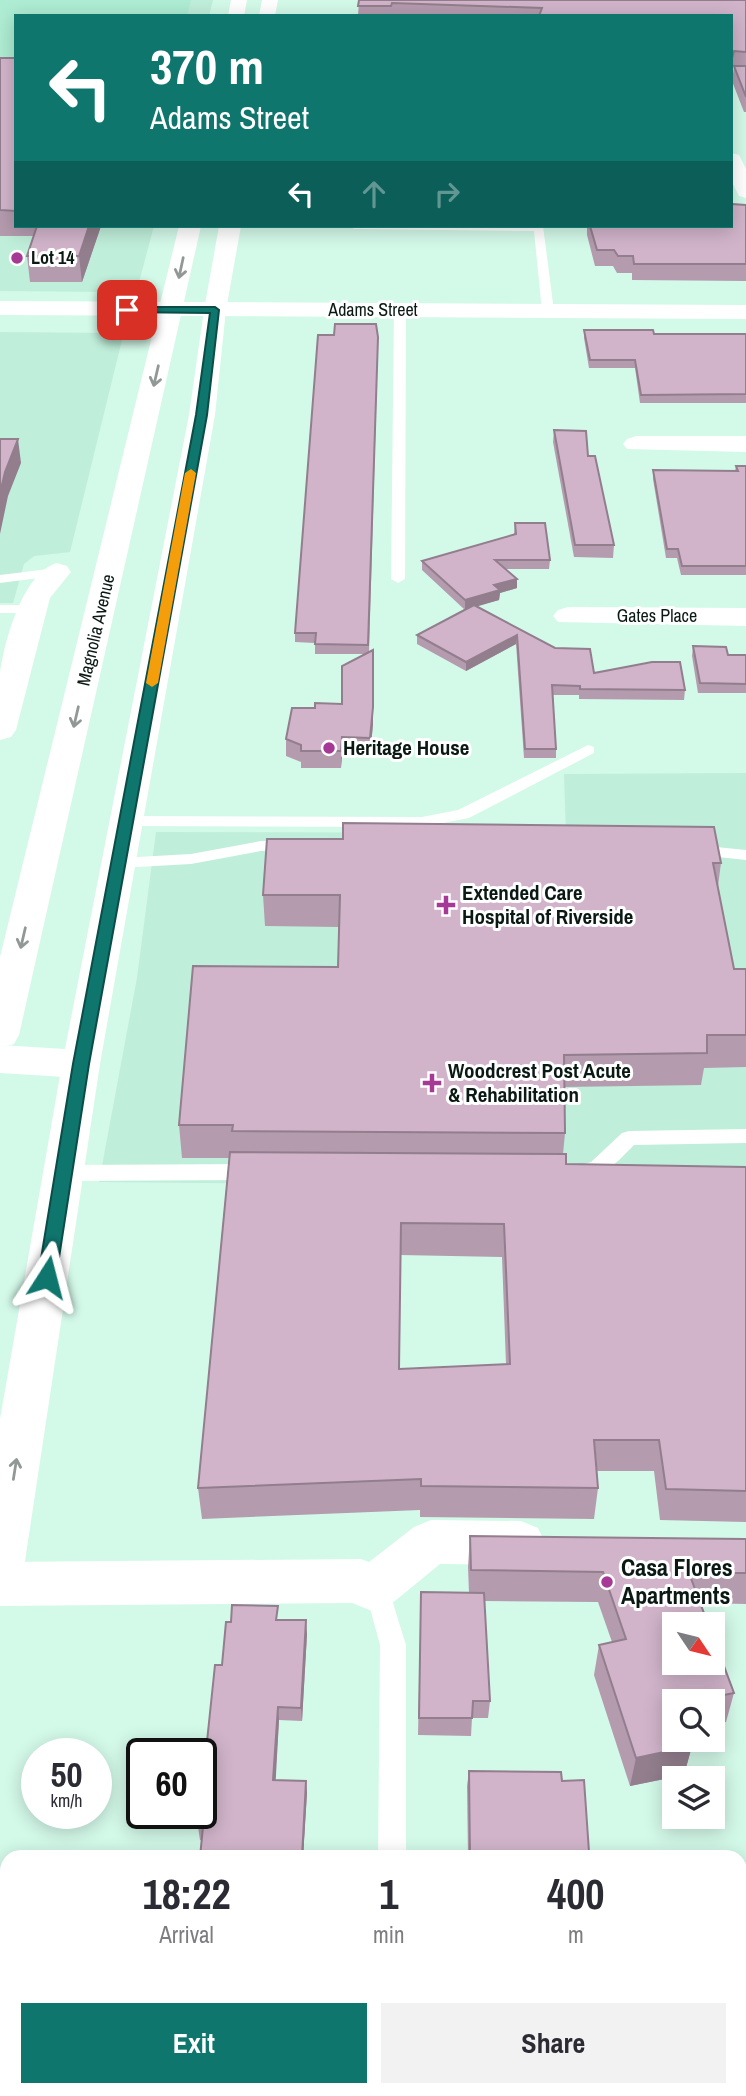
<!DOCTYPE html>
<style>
:root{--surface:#fff;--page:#f2f2f3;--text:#2b2b33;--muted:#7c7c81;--accent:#0f766e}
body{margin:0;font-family:"Archivo Narrow",sans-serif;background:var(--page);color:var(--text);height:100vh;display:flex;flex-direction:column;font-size:26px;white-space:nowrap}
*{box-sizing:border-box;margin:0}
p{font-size:23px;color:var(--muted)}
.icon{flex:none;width:38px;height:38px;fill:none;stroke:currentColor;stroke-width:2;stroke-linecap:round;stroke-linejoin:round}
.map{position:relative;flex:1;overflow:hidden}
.side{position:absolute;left:0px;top:1850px;width:747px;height:247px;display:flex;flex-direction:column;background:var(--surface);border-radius:21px 21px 0 0;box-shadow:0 4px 18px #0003}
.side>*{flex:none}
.guide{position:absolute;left:14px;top:14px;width:719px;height:214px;border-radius:0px;box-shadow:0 4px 18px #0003;background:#0f766e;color:#fff;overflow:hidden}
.needle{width:46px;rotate:125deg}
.controls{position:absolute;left:662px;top:1612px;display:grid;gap:14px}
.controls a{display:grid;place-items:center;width:63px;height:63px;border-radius:0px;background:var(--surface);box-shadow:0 4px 18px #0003;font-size:35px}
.speed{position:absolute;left:21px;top:1738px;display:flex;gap:14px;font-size:35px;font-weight:700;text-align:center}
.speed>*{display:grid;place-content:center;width:91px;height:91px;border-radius:50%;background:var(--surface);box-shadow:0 4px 18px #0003;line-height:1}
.speed small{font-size:18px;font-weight:400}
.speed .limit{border:4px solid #111;border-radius:10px;background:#fff;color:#111}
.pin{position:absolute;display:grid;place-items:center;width:60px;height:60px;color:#fff;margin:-30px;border-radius:14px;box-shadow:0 4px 10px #0006}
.me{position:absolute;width:77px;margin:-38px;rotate:9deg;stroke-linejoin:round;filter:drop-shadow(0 0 5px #0008)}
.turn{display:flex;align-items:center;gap:24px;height:147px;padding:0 21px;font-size:32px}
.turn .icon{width:91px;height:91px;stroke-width:2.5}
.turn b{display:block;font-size:49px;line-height:60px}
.lanes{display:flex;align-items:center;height:66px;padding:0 21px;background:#0003;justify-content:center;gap:35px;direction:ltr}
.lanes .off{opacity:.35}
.eta{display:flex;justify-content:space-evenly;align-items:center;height:119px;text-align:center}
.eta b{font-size:42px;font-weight:700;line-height:49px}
.primary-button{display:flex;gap:14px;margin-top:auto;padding:14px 21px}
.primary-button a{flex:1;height:80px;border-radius:0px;background:var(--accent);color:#fff;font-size:28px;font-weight:700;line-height:80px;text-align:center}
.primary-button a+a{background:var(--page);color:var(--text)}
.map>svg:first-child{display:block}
</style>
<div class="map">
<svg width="746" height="2096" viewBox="0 0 746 2096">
<rect width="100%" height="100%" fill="#d3f9e9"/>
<!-- built -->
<g fill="#bfeeda">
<path d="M0,0H213L209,16H16V226H154L139,282L113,292L0,291Z"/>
<path d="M0,332L106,333L122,340L70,552L34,556L24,564L13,603H0Z"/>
<path d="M746,773V1188L99,1182L137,978L156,832L566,833L564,774Z"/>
</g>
<!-- green -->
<path fill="#aeecd3" d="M0,0H191L187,16H16V65H0Z"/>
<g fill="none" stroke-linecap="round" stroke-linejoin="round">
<!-- lane -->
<g fill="#fff" fill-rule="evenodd">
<path d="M349,226H543L554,311L548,314L542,311L534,231L354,229Z"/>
<path d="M400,307L406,310L405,579L398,583L391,579L394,310Z"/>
<path d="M57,568L64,572L62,575L0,583V575Z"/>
<path d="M0,605H33L40,609L33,613H0Z"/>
<path d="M588,745L594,747V753L469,818L422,827L126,826L118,821L126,816L422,817L458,810Z"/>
<path d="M291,840L297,841L300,845L297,849L261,851L191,864L119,868L110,863L119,858L191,854L261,841Z"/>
<path d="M696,845L746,850V860L690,854L687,850L690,846Z"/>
<path d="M746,1129V1143L634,1145C618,1161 597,1186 572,1178L569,1173L572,1168L591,1162L622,1133L629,1131Z"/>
<path d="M255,1164L262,1167L265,1172L262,1177L255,1180L64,1181L57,1178L54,1173L57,1168L64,1165Z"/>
<path d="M372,1578L388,1587L406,1645V1857H378L380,1645L368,1601L360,1589L363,1581Z"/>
<rect x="377" y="2090" width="30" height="6"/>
</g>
<!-- street -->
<g fill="#fff" fill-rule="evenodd">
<path d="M732,153L739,155L746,169V198L739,196L732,182Z"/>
<path d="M636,436H746V452L627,449L623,444L627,439Z"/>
<path d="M57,563L67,566L71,572L50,598L16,730L11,737L0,740C0,718 0,695 0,674C4,642 23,572 57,563Z"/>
<path d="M568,607L746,608V626L558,622L553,616L558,610Z"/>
<path d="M0,1045L81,1050L95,1054L100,1064L95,1074L81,1078L0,1073Z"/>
<path d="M431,1520L521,1521L538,1528L545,1543L538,1558L521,1565L440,1564L390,1605L372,1611L352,1603L0,1606V1562L361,1559L369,1562L414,1527Z"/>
<path d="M740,1904L746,1905V1963L740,1962Z"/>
<path d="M740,1986L746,1988V2092L740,2090Z"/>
</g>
<!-- secondary -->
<path fill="#fff" fill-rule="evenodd" d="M0,301L746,305V319L0,315Z"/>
<!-- primary -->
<g fill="#fff" fill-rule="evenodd">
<path d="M231,0H247L244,16H228Z"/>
<path d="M262,0H278L275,16H259Z"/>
<path d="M179,226H201L19,1035L14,1044L0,1048V957Z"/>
<path d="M219,226H241L226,310L215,415L100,1064L25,1561L17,1577L0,1583V1419L62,1064L189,415L204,310Z"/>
</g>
</g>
<!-- wall -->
<g fill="#b49bae" fill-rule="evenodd">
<path d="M359,0H746V112H744L732,81L734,66H742L732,65V16H358Z"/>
<path d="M0,58H16V226H101L82,282H30L27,256L34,236H0Z"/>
<path d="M746,205V281L632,280V273H617L613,266H595L587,235V226H732Z"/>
<path d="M584,330L654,334H746V403H640L635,368H589L584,338Z"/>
<path d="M378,345L369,652L373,724L370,755L342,754L341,768H301V762L286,756V739L315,708L342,704L365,654H315V643L295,642V633Z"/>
<path d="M554,430L588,456L614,545L613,558L574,557L553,442Z"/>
<path d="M736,466H746V575H681L677,558H666L653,479V470L735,471Z"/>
<path d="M515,523L550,560L549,569H505L517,588L500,593L499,600L476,606L594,673L685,690L684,700L579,699V695H553L556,749V758H524L516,644L466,671L417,644V635L465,610L422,570V561L514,535Z"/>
<path d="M693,646L728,655H746V693H698L692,656Z"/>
<path d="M267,839L721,863L718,886L734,969H746V1067L704,1068L701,1085L564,1087L565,1133L563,1154L566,1164L746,1167V1522L660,1520L654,1471H597L598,1488L594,1519L420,1517V1510L202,1519L198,1488L229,1158H182L179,1125L338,967L339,927L265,926L263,895ZM400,1255L502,1257L506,1364L399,1369Z"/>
<path d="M470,1536L746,1539V1604L701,1603L734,1693L726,1722L712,1725V1701H674L692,1746L684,1775L630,1786L594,1675L599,1645L612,1642L598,1602L484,1601L490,1701L488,1718H472L471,1736L418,1735L421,1592L469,1593L468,1567Z"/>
<path d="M279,1620L307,1634L302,1721L279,1720L275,1780L306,1781L307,1793L303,1857H200L202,1840H200L198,1827L222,1665Z"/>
<path d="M469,1771L562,1781L589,1852L588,1857H468L467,1786Z"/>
</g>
<!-- shaded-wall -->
<g fill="#927e8d">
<path d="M89,226H101L82,282L79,256Z"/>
<path d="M18,439L21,463L8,496L0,534V493L5,472Z"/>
<path d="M517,579V588L500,593L499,600L465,610V600L494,585Z"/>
<path d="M517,635L516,644L466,671V662Z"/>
<path d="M373,707V724L370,755V738Z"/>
<path d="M342,737V754L341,768V751Z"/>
<path d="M306,1620L307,1634L302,1721L301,1708Z"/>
<path d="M278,1707L279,1720L275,1793L273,1780Z"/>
<path d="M692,1746L684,1775L630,1786L636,1758Z"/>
<path d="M306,1781L307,1793L303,1857H302Z"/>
</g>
<!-- building -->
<g fill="#d1b4ca" stroke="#927e8d" stroke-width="2" fill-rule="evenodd">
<path d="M359,0H746V52L734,51L732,58V16H539L542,8L392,3L391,6H358Z"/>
<path d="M0,58H16V211L0,210Z"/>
<path d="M734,66H746V97Z"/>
<path d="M732,204L746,205V264H634L633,256H618L614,250H597L590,226H732Z"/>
<path d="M37,226H89L79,256H27Z"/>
<path d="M335,324H376L378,337L368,645L315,644L316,633H295L318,335H334Z"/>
<path d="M584,330H653L654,334H746V394L641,395L635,360H590Z"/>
<path d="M554,430L586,431L588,456H595L614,545H575Z"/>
<path d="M0,439H18L5,472L0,493Z"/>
<path d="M736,466H746V566H682L678,549H667L653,470L738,471Z"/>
<path d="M515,523H545L550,560H495L517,579L494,585L500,590L465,600L422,561L516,534Z"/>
<path d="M474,605L555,648L590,649L594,673L652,662H680L685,690L580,689V686L552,685L556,749H525L517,635L466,662L417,635Z"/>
<path d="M693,646L726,647L728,655H746V684L700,683Z"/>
<path d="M373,650V707L370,738L342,737L341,751H301V745L286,739L292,708H315V703L342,704V666Z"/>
<path d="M343,823L714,827L721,863H713L734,969H746V1035H707V1053L564,1055L565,1133L232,1131L233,1125H179L193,966L338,967L340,895H263L267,839H343Z"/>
<path d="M230,1152L566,1154V1164L746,1167V1491L666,1489L659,1440H594L598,1488L421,1486V1479L198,1488ZM401,1223L504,1224L510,1364L399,1369Z"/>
<path d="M470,1536L746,1539V1573H689L708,1624H674V1662H712V1634L734,1693L694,1701H674V1740H689L692,1746L636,1758L599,1645L626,1639L603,1572L471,1570Z"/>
<path d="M421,1592L484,1593L490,1701H473L472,1718H419Z"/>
<path d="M232,1605L278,1606L276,1620H306L301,1708L278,1707L273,1780L306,1781L302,1857H200L203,1827H198L200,1813H201V1799L215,1665H222L226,1622H231Z"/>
<path d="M469,1771L561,1772L562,1781L584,1780L589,1852H583V1857H470Z"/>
<path d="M470,2090H637L638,2096H471Z"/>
<path d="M191,2094L257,2096H191Z"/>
</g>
<!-- one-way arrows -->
<defs><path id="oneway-shaft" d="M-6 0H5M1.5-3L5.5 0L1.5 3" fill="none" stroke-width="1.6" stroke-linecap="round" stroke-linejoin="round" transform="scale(1.75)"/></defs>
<g stroke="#919895">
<use href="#oneway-shaft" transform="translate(181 268) rotate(102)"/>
<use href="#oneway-shaft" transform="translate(156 376) rotate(103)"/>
<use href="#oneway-shaft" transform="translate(76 717) rotate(103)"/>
<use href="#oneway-shaft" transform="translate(23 938) rotate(103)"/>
<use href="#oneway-shaft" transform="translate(15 1469) rotate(-81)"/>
</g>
<!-- route -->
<path fill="#0f766e" stroke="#0a4d48" stroke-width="2" d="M127,307H215L219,310L207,415L89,1064L56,1277L47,1284L38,1277L73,1064L196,415L210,313L123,312Z"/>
<!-- slow -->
<path fill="#f59e0b" d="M191,469L196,473L158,683L152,687L146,683L185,473Z"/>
<!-- markers -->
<g fill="#a73996" stroke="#fff" stroke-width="2.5">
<circle cx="17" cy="258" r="7"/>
<circle cx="329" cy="748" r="7"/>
<path d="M442.5 894.5h7v7h7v7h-7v7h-7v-7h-7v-7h7z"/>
<path d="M428.5 1072.5h7v7h7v7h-7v7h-7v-7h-7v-7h7z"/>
<circle cx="607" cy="1582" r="7"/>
</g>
<g text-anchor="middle" stroke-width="6" stroke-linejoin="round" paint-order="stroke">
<!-- far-poi labels -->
<g font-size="18" font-weight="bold" fill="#0b1914" stroke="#fff" text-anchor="start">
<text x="31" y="264">Lot 14</text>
</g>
<!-- far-street labels -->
<g font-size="18" fill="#0b1914" stroke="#fff">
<text x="373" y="316">Adams Street</text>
<text x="657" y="622">Gates Place</text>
<text transform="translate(96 630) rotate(-77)" y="6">Magnolia Avenue</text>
</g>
<!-- poi labels -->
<g font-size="21" font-weight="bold" fill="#0b1914" stroke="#fff" text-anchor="start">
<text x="343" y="755">Heritage House</text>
<text x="462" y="900">Extended Care<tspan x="462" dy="24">Hospital of Riverside</tspan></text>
<text x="448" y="1078">Woodcrest Post Acute<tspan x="448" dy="24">&amp; Rehabilitation</tspan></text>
</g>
<!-- near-poi labels -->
<g font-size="24" font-weight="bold" fill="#0b1914" stroke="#fff" text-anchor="start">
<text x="621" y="1576">Casa Flores<tspan x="621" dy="28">Apartments</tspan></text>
</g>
</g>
</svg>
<div class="controls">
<a><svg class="needle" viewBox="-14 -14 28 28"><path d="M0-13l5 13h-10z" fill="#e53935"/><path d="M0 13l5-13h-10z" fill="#7c7c81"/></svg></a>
<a><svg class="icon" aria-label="search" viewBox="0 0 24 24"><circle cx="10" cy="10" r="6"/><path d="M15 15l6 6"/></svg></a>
<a><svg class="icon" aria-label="layers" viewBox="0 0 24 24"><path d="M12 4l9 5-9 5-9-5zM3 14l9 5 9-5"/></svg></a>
</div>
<div class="speed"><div>50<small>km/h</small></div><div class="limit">60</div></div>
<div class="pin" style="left:127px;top:310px;background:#d93025"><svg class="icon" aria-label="arrive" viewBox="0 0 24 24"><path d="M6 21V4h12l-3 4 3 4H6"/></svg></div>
<svg class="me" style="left:47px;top:1277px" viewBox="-20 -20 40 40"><path d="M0-17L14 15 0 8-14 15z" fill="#0f766e" stroke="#fff" stroke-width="4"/></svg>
<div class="guide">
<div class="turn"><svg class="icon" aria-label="left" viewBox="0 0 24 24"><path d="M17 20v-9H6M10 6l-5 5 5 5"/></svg><div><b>370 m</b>Adams Street</div></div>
<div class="lanes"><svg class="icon" aria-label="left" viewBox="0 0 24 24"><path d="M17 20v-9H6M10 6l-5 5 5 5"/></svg><svg class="icon off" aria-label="ahead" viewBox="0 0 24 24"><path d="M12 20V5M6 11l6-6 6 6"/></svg><svg class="icon off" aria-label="right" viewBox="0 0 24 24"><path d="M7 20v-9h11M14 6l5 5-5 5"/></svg></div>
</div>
<section class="side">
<div class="eta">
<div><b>18:22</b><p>Arrival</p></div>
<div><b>1</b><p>min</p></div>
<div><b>400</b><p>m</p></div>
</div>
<div class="primary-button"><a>Exit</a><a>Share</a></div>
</section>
</div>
